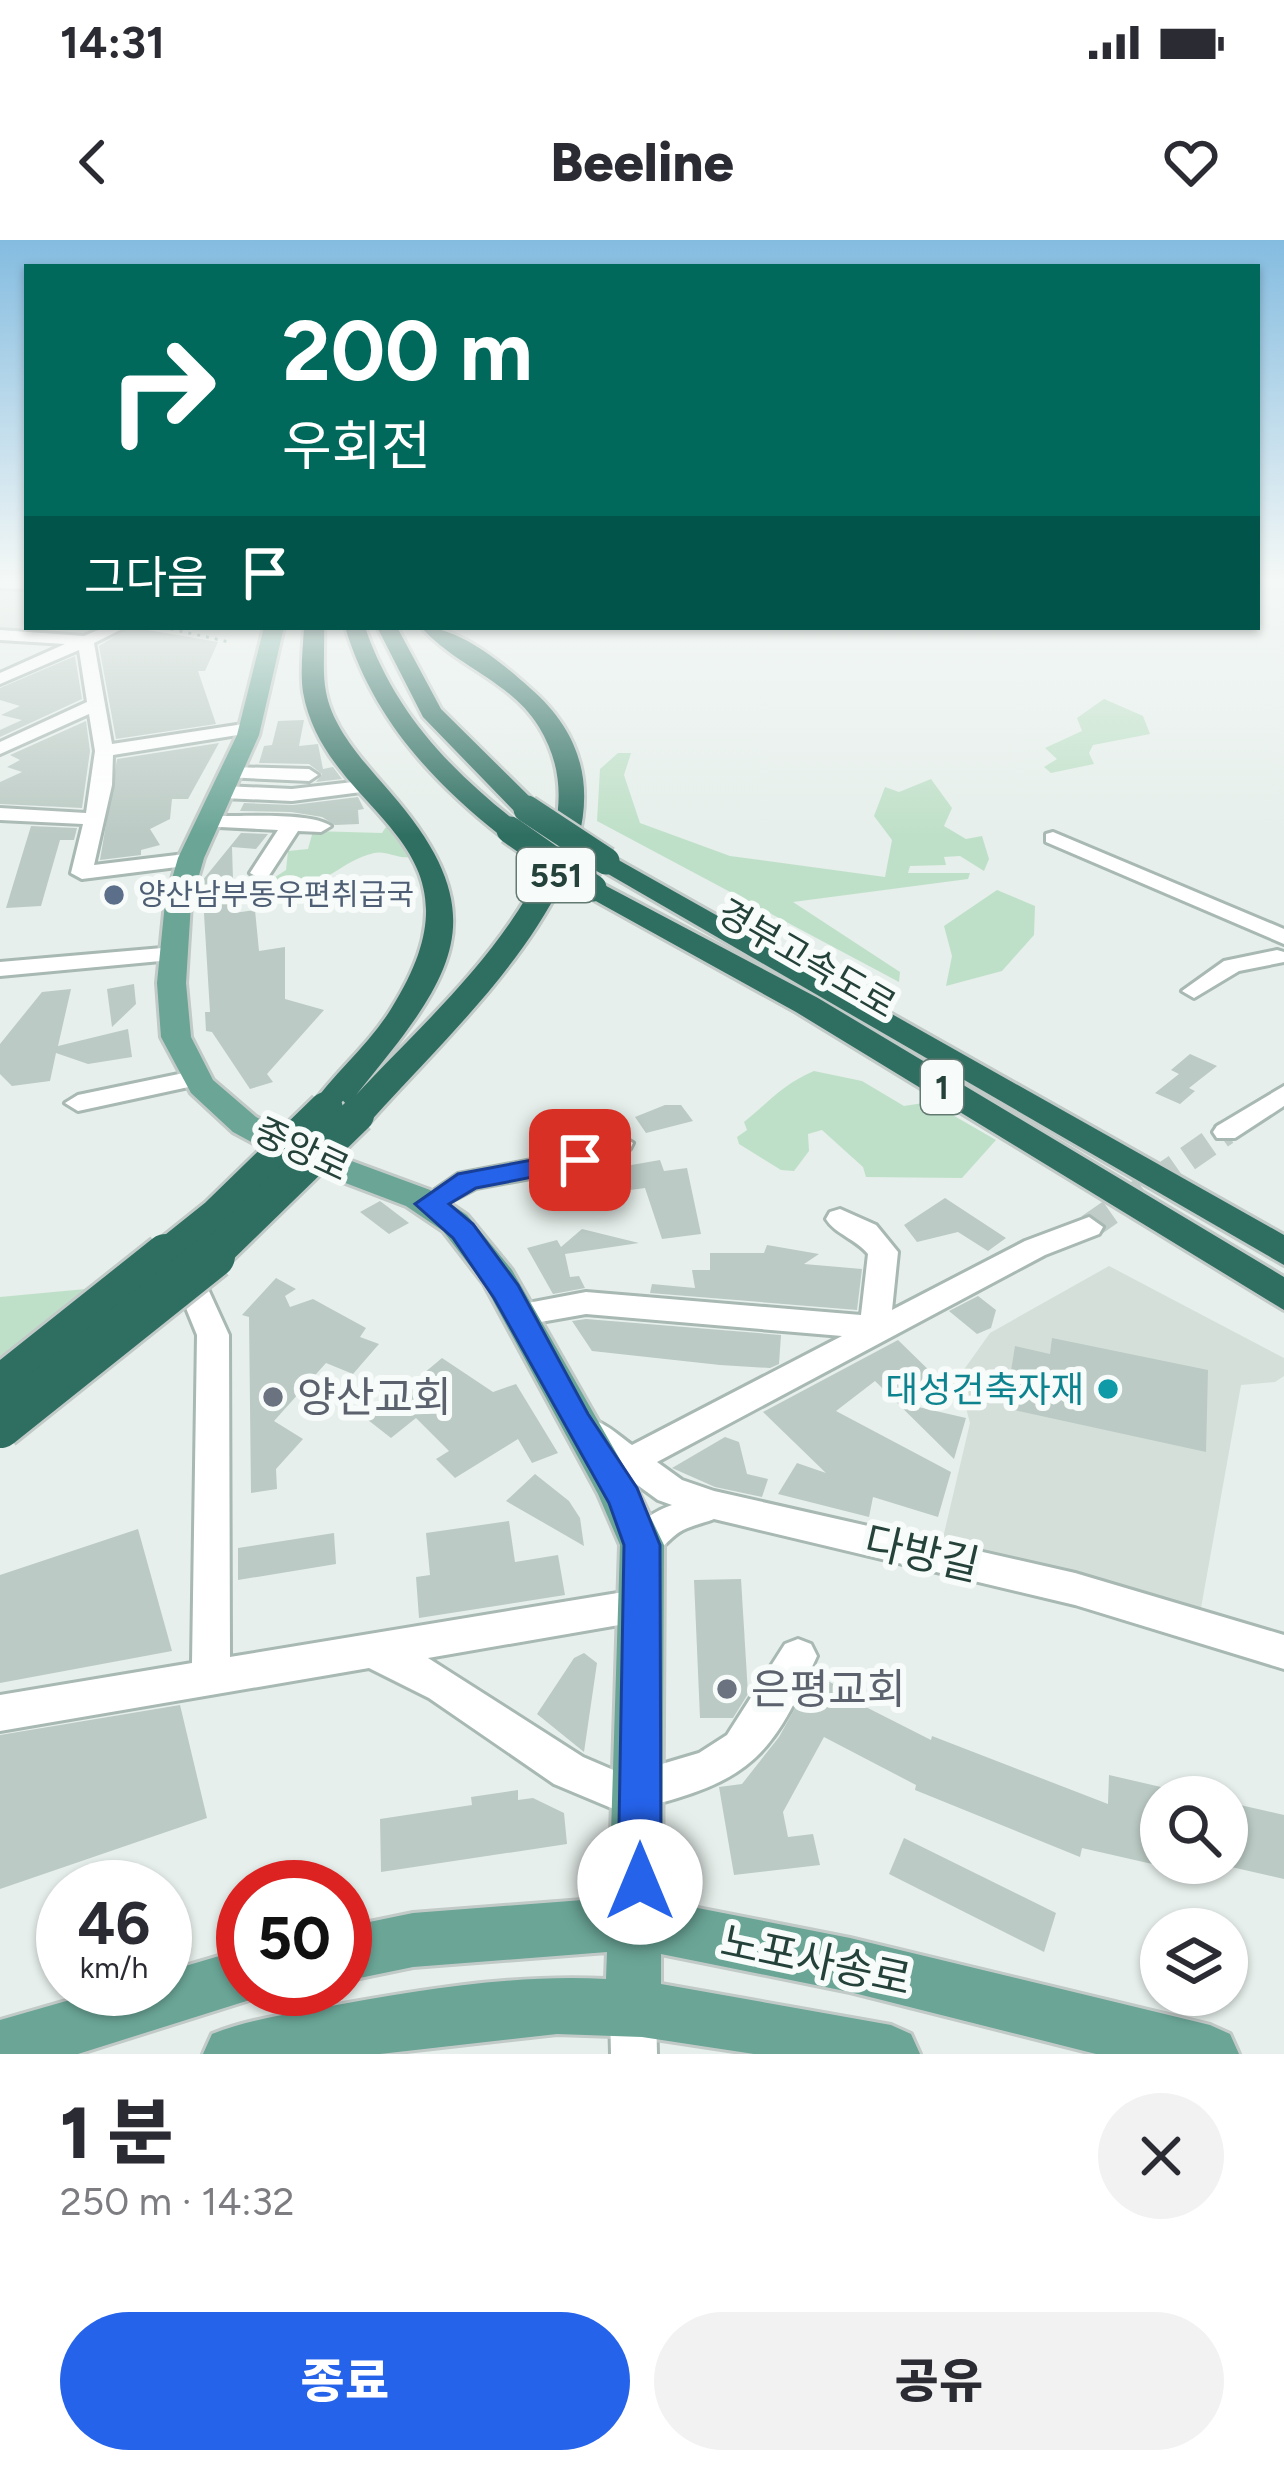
<!DOCTYPE html>
<html lang="ko">
<meta charset="utf-8">
<style>
:root{--surface:#fff;--page:#f2f2f3;--text:#2b2b33;--muted:#7c7c81;--accent:#2563eb}
body{margin:0;font-family:Figtree,"Noto Sans KR",sans-serif;background:var(--page);color:var(--text);height:100vh;display:flex;flex-direction:column;font-size:45px;white-space:nowrap}
*{box-sizing:border-box;margin:0}
p{font-size:39px;color:var(--muted)}
.icon{flex:none;width:66px;height:66px;fill:none;stroke:currentColor;stroke-width:2;stroke-linecap:round;stroke-linejoin:round}
.map{position:relative;height:1814px;overflow:hidden}
.drawer{display:flex;flex-direction:column;background:var(--surface);flex:1}
.drawer>*{flex:none}
.banner{position:absolute;left:24px;top:24px;width:1236px;height:366px;border-radius:0px;box-shadow:0 3px 9px #0004;background:#00695c;color:#fff;overflow:hidden}
.buttons{position:absolute;left:1140px;top:1536px;display:grid;gap:24px}
.buttons a{display:grid;place-items:center;width:108px;height:108px;border-radius:50%;background:var(--surface);box-shadow:0 3px 9px #0004;font-size:60px}
.speed{position:absolute;left:36px;top:1620px;display:flex;gap:24px;font-size:60px;font-weight:700;text-align:center}
.speed>*{display:grid;place-content:center;width:156px;height:156px;border-radius:50%;background:var(--surface);box-shadow:0 3px 9px #0004;line-height:1}
.speed small{font-size:30px;font-weight:400}
.speed .limit{border:18px solid #d22;background:#fff;color:#111}
.pin{position:absolute;display:grid;place-items:center;width:102px;height:102px;color:#fff;margin:-51px;border-radius:24px;box-shadow:0 6px 18px #0006}
.me{position:absolute;width:132px;margin:-66px;rotate:0deg;stroke-linejoin:round;filter:drop-shadow(0 0 9px #0008)}
.turn{display:flex;align-items:center;gap:42px;height:252px;padding:0 60px;font-size:54px}
.turn .icon{width:156px;height:156px;stroke-width:2.5}
.turn b{display:block;font-size:84px;line-height:102px}
.then{display:flex;align-items:center;height:114px;padding:0 60px;background:#0003;gap:24px;font-size:45px}
.round{display:grid;place-items:center;flex:none;width:126px;height:126px;border-radius:63px;background:var(--page)}
.head{display:flex;align-items:center;justify-content:space-between;height:204px;padding:0 60px}
h1{font-size:72px;font-weight:800;line-height:90px}
.button{display:flex;gap:24px;margin-top:auto;padding:24px 60px}
.button a{flex:1;height:138px;border-radius:72px;background:var(--accent);color:#fff;font-size:48px;font-weight:800;line-height:138px;text-align:center}
.button a+a{background:var(--page);color:var(--text)}
.status{display:flex;justify-content:space-between;align-items:center;height:84px;padding:0 60px;background:var(--surface);direction:ltr}
.status svg{height:33px;fill:currentColor}
header{display:flex;justify-content:space-between;align-items:center;height:156px;padding:0 60px;background:var(--surface);font-size:54px;font-weight:800}
.map>svg:first-child{display:block}
</style>
<div class="status"><b>14:31</b><svg viewBox="0 0 49 12"><path d="M0 12V9h3v3zM5 12V6h3v6zM10 12V3h3v9zM15 12V0h3v12zM26 1h20v11H26zM47 4h2v5h-2z"/></svg></div>
<header><svg class="icon" aria-label="back" viewBox="0 0 24 24"><path d="M15 5l-7 7 7 7"/></svg>Beeline<svg class="icon" aria-label="heart" viewBox="0 0 24 24"><path d="M12 20l-8-8c-3-5 5-10 8-4 3-6 11-1 8 4z"/></svg></header>
<div class="map">
<svg width="1284" height="1814" viewBox="0 0 1284 1814">
<rect width="100%" height="100%" fill="#e6efeb"/>
<!-- built -->
<g fill="#d4dfda">
<path d="M0,346L27,347V387H115L86,400L0,393Z"/>
<path d="M1109,1026L1284,1118V1136L1275,1142L1241,1145L1201,1368L942,1302L970,1183L958,1138L990,1093Z"/>
</g>
<!-- green -->
<g fill="#bfe0c8">
<path d="M1104,459L1143,476L1150,494L1093,505L1089,513L1094,524L1051,533L1044,527L1057,519L1045,508L1082,491L1077,478Z"/>
<path d="M618,513H631L624,535L640,583L730,616L885,637L892,600L874,576L885,547L899,552L931,539L952,568L944,586L966,599L982,596L989,619L984,631L960,616L944,617L946,625L910,626L908,633H970L968,639L793,662L900,732L899,742L597,581L600,529Z"/>
<path d="M386,587H393L411,617C398,619 385,610 374,613C333,623 318,660 266,643L286,630L288,611L308,609L313,591L382,593Z"/>
<path d="M997,650L1035,666L1034,695L1002,731L946,746L952,716L944,686Z"/>
<path d="M814,831L862,841L904,866L930,862L996,900L962,938L866,937L863,927L822,890L808,894L809,911L794,931L781,930L739,904L737,897L747,890L744,882C769,862 783,844 814,831Z"/>
<path d="M107,1047L0,1167V1057Z"/>
</g>
<!-- building -->
<g fill="#bbcac4">
<path d="M130,387L218,402L205,431H198L216,484L116,499L99,406Z"/>
<path d="M75,416L82,459L0,497V490L22,480L1,475L20,466L0,460V448Z"/>
<path d="M304,480L299,506L318,504L323,529L333,527L342,539L316,542L322,534L309,524L259,523L264,506L272,505L278,481Z"/>
<path d="M86,481L90,511L82,568L0,564V542L22,532L7,527L20,520L10,515Z"/>
<path d="M219,503L188,559H172L170,579L150,589L160,605L141,610V615L100,620L117,519Z"/>
<path d="M358,557L364,569L358,570L359,584L335,585L322,577L291,572L240,571L244,563L293,565Z"/>
<path d="M31,586L77,588L74,600H60L41,666L6,668Z"/>
<path d="M241,593L268,594L256,609L232,607L234,673L255,670L259,711L285,707V759L324,770L267,834L273,842L250,849L212,792L206,791L205,772H210L202,641Z"/>
<path d="M134,744L136,764L112,787L107,749Z"/>
<path d="M71,749L58,806L128,789L132,817L88,824L56,813L50,841L12,846L0,834V804L42,752Z"/>
<path d="M1190,814L1217,826L1189,848L1195,851L1180,864L1155,853L1179,834L1171,830Z"/>
<path d="M665,865H681L693,881L646,893L635,877Z"/>
<path d="M660,920L664,931L687,928L701,994L662,999L645,948L556,960L551,939Z"/>
<path d="M945,958L1006,998L988,1011L958,992L917,1002L904,985Z"/>
<path d="M380,961L409,983L389,994L360,972Z"/>
<path d="M582,989L639,1003L565,1014L570,1037L579,1036L585,1048L553,1054L527,1008L557,1000L561,1007Z"/>
<path d="M767,1005L819,1014L804,1024L862,1029L857,1070L650,1053L652,1044L695,1048L692,1030H710V1013H764Z"/>
<path d="M276,1038L296,1049L285,1056L290,1067L313,1059L366,1088L360,1097L379,1104L353,1134L326,1123L274,1181L303,1199L276,1229L277,1249L251,1253L249,1077L242,1075Z"/>
<path d="M978,1056L996,1070L991,1088L977,1094L949,1071Z"/>
<path d="M586,1079L781,1095L779,1124L770,1128L720,1125L592,1111L572,1081Z"/>
<path d="M1052,1098L1208,1130L1206,1212L1005,1168L1015,1106L1050,1114Z"/>
<path d="M898,1100L941,1142L901,1163L966,1178L954,1219L875,1141L836,1171L951,1232L938,1277L873,1257L869,1277L778,1254L797,1223L826,1233L763,1172Z"/>
<path d="M442,1118L493,1152L516,1144L558,1213L532,1223L518,1199L455,1238L436,1219L449,1211L416,1178L391,1198L368,1180Z"/>
<path d="M725,1197L739,1202L747,1234L768,1239L762,1257L715,1247L672,1228Z"/>
<path d="M535,1234L569,1261L580,1278L584,1306L506,1261Z"/>
<path d="M509,1281L515,1322L558,1315L565,1355L419,1378L416,1337L430,1335L426,1293Z"/>
<path d="M138,1289L172,1411L0,1443V1335Z"/>
<path d="M334,1293L336,1324L238,1340V1308Z"/>
<path d="M741,1339L748,1454L733,1478H700L694,1340Z"/>
<path d="M584,1413L597,1423L584,1512L537,1474L574,1418Z"/>
<path d="M814,1434L849,1452L856,1462L931,1500L932,1496L1108,1564L1109,1535L1161,1547V1626L1082,1608L1080,1617L915,1550L916,1545L824,1497L783,1572L788,1597L813,1594L820,1625L734,1635L719,1547L742,1544L779,1497Z"/>
<path d="M180,1465L207,1578L0,1649V1495Z"/>
<path d="M518,1550V1560L533,1558L564,1573L567,1604L381,1632L380,1579L472,1565L471,1557Z"/>
<path d="M1227,1562L1284,1575V1639L1227,1626Z"/>
<path d="M904,1598L1056,1673L1044,1712L889,1634Z"/>
</g>
<g fill="none" stroke-linecap="round" stroke-linejoin="round">
<!-- minor-tunnel -->
<path stroke="#bfccc8" stroke-width="26" stroke-dasharray="26 14" stroke-linecap="butt" d="M1089,987L1226,892"/>
<defs>
<g id="minor">
<path d="M0,341H27V349L0,348Z"/>
<path d="M105,387H126L94,403L112,504L250,483L259,488L250,493L113,515L112,545L94,625L185,614L195,620L185,626L82,639L71,633L83,584L0,580V568L86,573L95,511L89,474L0,514V502L87,462L79,410L0,444V433L65,404L0,400V390L84,396Z"/>
<path d="M231,527L309,529L318,535L309,541L224,537L222,533Z"/>
<path d="M362,541L369,543V551L292,561L223,558L213,552L223,546L292,549Z"/>
<path d="M207,576C237,577 310,571 331,586L321,592L298,591L268,637L261,639L250,633L278,590L200,586L197,582Z"/>
<path d="M1053,592L1284,689V704L1046,602V594Z"/>
<path d="M174,707L185,714L182,719L0,736V722Z"/>
<path d="M1277,710L1284,712V722L1239,731L1194,758L1182,751L1224,721Z"/>
<path d="M198,830L211,838L207,843L78,871L65,863L78,855Z"/>
<path d="M1284,846V866L1235,898H1217L1213,892L1217,886Z"/>
<path d="M620,895L633,903L630,909L580,929L476,948L430,972L416,963L458,934L574,912Z"/>
<path d="M840,969L876,985L898,1012L892,1070L1025,1001L1089,977L1103,987L1099,994L1045,1015L657,1222L682,1240L714,1251L1075,1333L1284,1395V1429L1075,1365L714,1279C704,1283 693,1285 683,1290C662,1301 657,1325 629,1315L624,1305C634,1285 652,1272 672,1265L658,1260L573,1198L568,1189L573,1180C596,1173 614,1192 632,1205L842,1096L586,1074L518,1086L507,1083L503,1075L507,1067L586,1052L861,1075L868,1014C856,999 835,994 826,979L830,972Z"/>
<path d="M167,1028L208,1049L229,1095L230,1417L642,1349L655,1354L660,1365L655,1376L642,1381L428,1418L583,1517L625,1535L699,1513L727,1495L785,1404L798,1399L811,1404L817,1416C776,1505 758,1537 660,1563L655,1574L640,1580L554,1544L429,1458L369,1428L0,1491V1455L192,1423L197,1095L184,1063L152,1038L156,1031Z"/>
<path d="M633,1747L649,1754L656,1770L657,1814H611L610,1770L617,1754Z"/>
</g>
<g id="major">
<path d="M264,387H284L259,495L204,618L191,663L186,743L191,797L213,840L256,877L308,905L430,950L467,975L512,1030L638,1251L664,1305L662,1661L850,1698L1210,1785L1230,1794L1239,1814H1096L850,1752L661,1714V1744L891,1785L911,1794L920,1814H754L642,1797L557,1794L380,1814H203L212,1794C246,1780 284,1775 320,1768C414,1751 510,1734 606,1739L607,1712L413,1727L345,1741V1687L413,1673L609,1658L620,1305L598,1254L484,1044L443,991L406,966L285,920L233,892L191,853L161,797L157,743L165,663L178,618L237,495Z"/>
<path d="M243,1709V1749H266L262,1756L78,1814H0V1780L108,1749H165V1732Z"/>
</g>
<g id="highway">
<path d="M304,387H324C325,408 322,432 326,452C333,490 366,524 390,552C502,680 449,740 356,855C434,769 619,617 539,487C511,441 455,426 421,387C459,387 501,422 530,448C688,584 459,780 369,883L357,886L340,875L314,877L309,869C333,834 369,805 391,769C499,598 325,579 303,452C300,432 303,407 304,387Z"/>
<path d="M345,387H365C394,472 450,530 519,584V596H501C429,539 372,476 345,387Z"/>
<path d="M377,387H397L441,469L536,563V575H518L423,477Z"/>
<path d="M606,613L1284,995V1025L596,627V615Z"/>
<path d="M593,639L818,758L1284,1037V1070L796,772L583,654L579,648Z"/>
</g>
</defs>
<!-- minor casing -->
<use href="#minor" stroke="#a8b8b2" stroke-width="6"/>
<!-- major casing -->
<use href="#major" stroke="#c2cac8" stroke-width="6"/>
<!-- highway casing -->
<use href="#highway" stroke="#c2cac8" stroke-width="6"/>
<!-- path -->
<path stroke="#86b3a5" stroke-width="3" stroke-dasharray="3 6" stroke-linecap="butt" d="M162,387L229,402"/>
<!-- minor -->
<use href="#minor" fill="#fff" fill-rule="evenodd"/>
<!-- major -->
<use href="#major" fill="#6aa596" fill-rule="evenodd"/>
<!-- highway -->
<use href="#highway" fill="#2f6f62" fill-rule="evenodd"/>
<defs>
<g id="highway-bridge-far2">
<path d="M527,569L606,621"/>
<path d="M510,590L593,648"/>
</g>
<g id="highway-bridge-far1">
<path d="M162,1019L217,975L326,869"/>
<path d="M209,1019L357,875"/>
</g>
<g id="highway-bridge">
<path d="M0,1148L166,1016"/>
<path d="M0,1186L213,1016"/>
</g>
</defs>
<!-- highway-bridge-far2 casing -->
<use href="#highway-bridge-far2" stroke="#c2cac8" stroke-width="32" stroke-linecap="butt"/>
<!-- highway-bridge-far1 casing -->
<use href="#highway-bridge-far1" stroke="#c2cac8" stroke-width="40" stroke-linecap="butt"/>
<!-- highway-bridge casing -->
<use href="#highway-bridge" stroke="#c2cac8" stroke-width="50" stroke-linecap="butt"/>
<!-- highway-bridge-far2 -->
<use href="#highway-bridge-far2" stroke="#2f6f62" stroke-width="27"/>
<!-- highway-bridge-far1 -->
<use href="#highway-bridge-far1" stroke="#2f6f62" stroke-width="34"/>
<!-- highway-bridge -->
<use href="#highway-bridge" stroke="#2f6f62" stroke-width="44"/>
</g>
<!-- sky -->
<linearGradient id="sky" x2="0" y2="1"><stop stop-color="#84bce0"/><stop offset="0.57" stop-color="#f4f8f6"/><stop offset="1" stop-color="#f4f8f6" stop-opacity="0"/></linearGradient>
<rect width="1284" height="595" fill="url(#sky)"/>
<!-- route -->
<path fill="#2563eb" stroke="#184099" stroke-width="3" d="M580,911L594,920L590,926L476,948L449,964L473,984L518,1045L588,1174L637,1248L660,1305L661,1642L655,1658L640,1664L624,1658L618,1642L624,1305L609,1263L494,1058L453,998L415,964L458,934Z"/>
<!-- markers -->
<circle fill="#5c6f8a" stroke="#f7fbf9" stroke-width="4.5" cx="114" cy="655" r="12"/>
<circle fill="#0f9aa8" stroke="#f7fbf9" stroke-width="4.5" cx="1108" cy="1149" r="12"/>
<g fill="#6b7280" stroke="#f7fbf9" stroke-width="4.5">
<circle cx="273" cy="1157" r="12"/>
<circle cx="727" cy="1449" r="12"/>
</g>
<g text-anchor="middle" stroke-width="12" stroke-linejoin="round" paint-order="stroke">
<!-- far-service labels -->
<g font-size="30" fill="#4e5e75" stroke="#f7fbf9" text-anchor="start">
<text x="138" y="665">양산남부동우편취급국</text>
</g>
<!-- shield labels -->
<g fill="#f7fbf9" stroke="#637a73" stroke-width="3">
<rect x="517" y="608" width="78" height="54" rx="9"/>
<rect x="921" y="820" width="42" height="54" rx="9"/>
</g>
<g font-size="33" font-weight="bold" fill="#24423a">
<text x="556" y="647">551</text>
<text x="942" y="859">1</text>
</g>
<!-- street labels -->
<g font-size="36" fill="#24423a" stroke="#f7fbf9">
<text transform="translate(807 718) rotate(30)" y="13">경부고속도로</text>
<text transform="translate(302 909) rotate(25)" y="13">중앙로</text>
</g>
<!-- culture labels -->
<g font-size="36" fill="#0d838f" stroke="#f7fbf9" text-anchor="end">
<text x="1084" y="1162">대성건축자재</text>
</g>
<!-- near-worship labels -->
<g font-size="42" fill="#5b616d" stroke="#f7fbf9" text-anchor="start">
<text x="297" y="1172">양산교회</text>
<text x="751" y="1464">은평교회</text>
</g>
<!-- near-street labels -->
<g font-size="42" fill="#24423a" stroke="#f7fbf9">
<text transform="translate(922 1313) rotate(13)" y="15">다방길</text>
<text transform="translate(816 1720) rotate(12)" y="15">노포사송로</text>
</g>
</g>
</svg>
<div class="buttons">
<a><svg class="icon" aria-label="search" viewBox="0 0 24 24"><circle cx="10" cy="10" r="6"/><path d="M15 15l6 6"/></svg></a>
<a><svg class="icon" aria-label="layers" viewBox="0 0 24 24"><path d="M12 4l9 5-9 5-9-5zM3 14l9 5 9-5"/></svg></a>
</div>
<div class="speed"><div>46<small>km/h</small></div><div class="limit">50</div></div>
<div class="pin" style="left:580px;top:920px;background:#d93025"><svg class="icon" aria-label="arrive" viewBox="0 0 24 24"><path d="M6 21V4h12l-3 4 3 4H6"/></svg></div>
<svg class="me" style="left:640px;top:1642px" viewBox="-20 -20 40 40"><circle r="19" fill="#fff"/><path d="M0-13L10 11 0 6-10 11z" fill="#2563eb"/></svg>
<div class="banner">
<div class="turn"><svg class="icon" aria-label="right" viewBox="0 0 24 24"><path d="M7 20v-9h11M14 6l5 5-5 5"/></svg><div><b>200 m</b>우회전</div></div>
<div class="then">그다음<svg class="icon" aria-label="arrive" viewBox="0 0 24 24"><path d="M6 21V4h12l-3 4 3 4H6"/></svg></div>
</div>
</div>
<section class="drawer">
<div class="head"><div><h1>1 분</h1><p>250 m · 14:32</p></div><a class="round"><svg class="icon" aria-label="close" viewBox="0 0 24 24"><path d="M6 6l12 12M18 6L6 18"/></svg></a></div>
<div class="button"><a>종료</a><a>공유</a></div>
</section>
